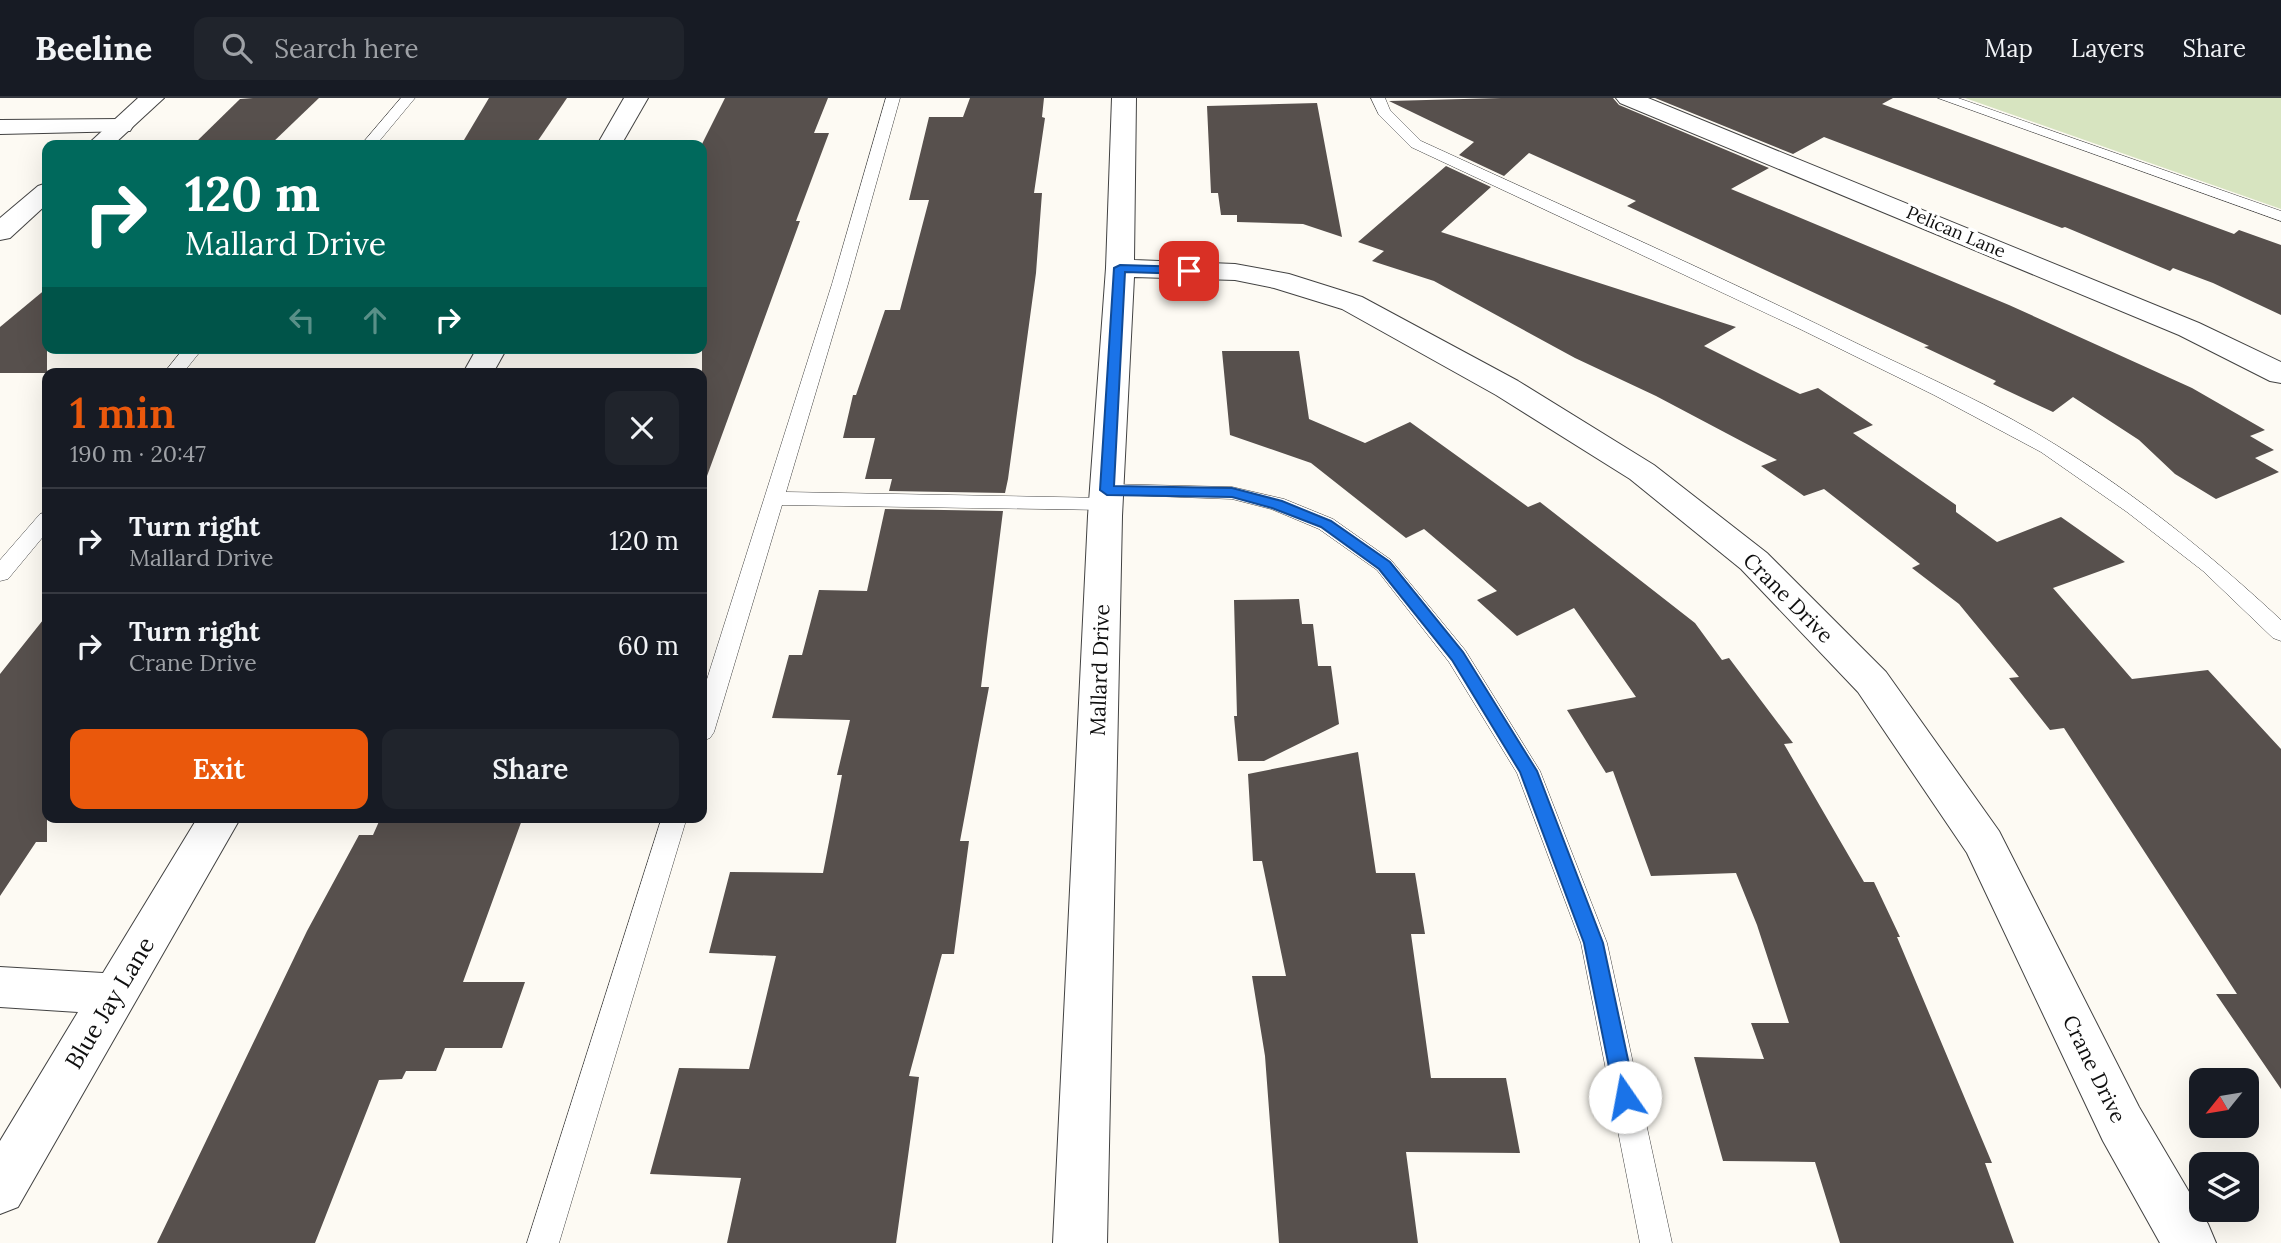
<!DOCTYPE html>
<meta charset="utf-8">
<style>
:root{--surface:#171b24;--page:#20242c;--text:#f1f3f6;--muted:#9ea1a6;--line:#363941;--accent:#ea580c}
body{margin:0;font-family:Lora,serif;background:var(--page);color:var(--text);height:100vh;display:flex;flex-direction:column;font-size:26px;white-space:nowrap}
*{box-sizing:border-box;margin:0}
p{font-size:23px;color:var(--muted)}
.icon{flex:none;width:38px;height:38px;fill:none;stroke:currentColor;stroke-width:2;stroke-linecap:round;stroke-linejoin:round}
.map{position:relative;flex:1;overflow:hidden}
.panel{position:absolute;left:42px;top:270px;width:665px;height:455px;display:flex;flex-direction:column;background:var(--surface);border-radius:14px;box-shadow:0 7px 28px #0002}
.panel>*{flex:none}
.top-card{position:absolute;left:42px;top:42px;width:665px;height:214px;border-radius:14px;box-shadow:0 7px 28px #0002;background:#00695c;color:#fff;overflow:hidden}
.needle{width:46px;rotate:240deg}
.fabs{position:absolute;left:2189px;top:970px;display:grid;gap:14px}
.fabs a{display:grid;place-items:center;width:70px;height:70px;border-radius:14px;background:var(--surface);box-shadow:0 7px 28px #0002;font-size:35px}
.pin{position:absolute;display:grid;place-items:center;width:60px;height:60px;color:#fff;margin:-30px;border-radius:14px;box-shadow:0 4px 10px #0006}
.me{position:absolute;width:77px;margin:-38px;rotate:348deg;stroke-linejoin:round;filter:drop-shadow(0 0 5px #0008)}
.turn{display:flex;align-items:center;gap:24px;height:147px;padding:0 28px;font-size:32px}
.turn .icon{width:91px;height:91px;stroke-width:2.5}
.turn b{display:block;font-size:49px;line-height:60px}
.lanes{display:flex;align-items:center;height:66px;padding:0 28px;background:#0003;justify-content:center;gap:35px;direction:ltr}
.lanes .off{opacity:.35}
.round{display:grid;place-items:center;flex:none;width:74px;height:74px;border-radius:14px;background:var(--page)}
.headline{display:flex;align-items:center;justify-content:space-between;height:119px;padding:0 28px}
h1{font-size:42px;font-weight:600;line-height:52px;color:var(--accent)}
.action{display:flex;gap:14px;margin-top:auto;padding:14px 28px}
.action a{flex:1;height:80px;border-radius:14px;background:var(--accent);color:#fff;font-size:28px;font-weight:600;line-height:80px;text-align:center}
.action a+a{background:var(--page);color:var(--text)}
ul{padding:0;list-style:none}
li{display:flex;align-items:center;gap:21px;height:105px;padding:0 28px;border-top:2px solid var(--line)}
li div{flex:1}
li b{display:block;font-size:26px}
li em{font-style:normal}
header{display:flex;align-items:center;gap:42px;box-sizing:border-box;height:98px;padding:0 35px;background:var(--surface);border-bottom:2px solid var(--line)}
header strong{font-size:33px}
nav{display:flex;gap:38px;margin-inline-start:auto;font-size:24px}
.search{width:490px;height:63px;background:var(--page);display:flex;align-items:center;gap:18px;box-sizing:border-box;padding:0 24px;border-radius:14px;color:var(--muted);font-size:26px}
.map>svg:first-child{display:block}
</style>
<header>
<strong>Beeline</strong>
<div class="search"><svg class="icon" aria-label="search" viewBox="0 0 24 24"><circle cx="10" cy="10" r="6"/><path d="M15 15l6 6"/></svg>Search here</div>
<nav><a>Map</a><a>Layers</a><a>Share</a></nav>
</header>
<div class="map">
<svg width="2281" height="1145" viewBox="0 0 2281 1145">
<rect width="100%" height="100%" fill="#fdfaf3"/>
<!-- green -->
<path fill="#d7e4c0" d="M1965,0H2281V111Z"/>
<!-- building -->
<g fill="#57504d">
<path d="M253,0H319L270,47H193L240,1Z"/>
<path d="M489,0H567L535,47H461Z"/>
<path d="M725,0H828L814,35H829L796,123H800L707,378L702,377V46Z"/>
<path d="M970,0H1044L1042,19L1045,20L1034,95H1042L1036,175L1008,381L1005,395L889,393L892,381H865L875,340H843L853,297H856L885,212H900L929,102H909L929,19H963Z"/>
<path d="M1501,0H1613L1619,7L1769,70L1731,91L2009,207L2192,290L2265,332L2250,338L2274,352L2255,360L2279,374L2216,401L2175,376L2139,342L2073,299L2053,314L1993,286L1996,283L1924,249L1929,248L1627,108L1636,103L1529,55L1504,78L1459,57L1474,44L1389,3Z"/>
<path d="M1655,0H1893L1882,6L2234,136L2239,132L2281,147V217L2213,185L2173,170L2170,173L2065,129L2062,130L1824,39L1793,56Z"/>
<path d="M1317,5L1342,139L1303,126L1237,124V117H1221L1218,95H1211L1207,8Z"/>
<path d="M1446,68L1491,89L1441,134L1736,229L1704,248L1800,296L1818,290L1873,327L1853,335L1956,407V414L1997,444L2061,419L2125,464L2053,490L2132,581L2208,572L2281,651V991L2216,896H2237L2064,630L2050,632L2009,580L2019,579L1959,506L1912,470L1920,466L1824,391L1804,398L1761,368L1777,362L1656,298L1575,260L1434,183L1372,163L1384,153L1358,144Z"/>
<path d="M47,190V275H0V229Z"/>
<path d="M1222,253H1299L1309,321L1365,345L1410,324L1528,409L1540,404L1695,525L1722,562L1729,560L1793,645L1784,646L1864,784H1874L1900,839H1897L1992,1065H1985L2014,1145H1840L1815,1064L1723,1063L1694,959L1764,961L1751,925H1789L1757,827L1736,775L1651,778L1613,673L1606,675L1567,612L1636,599L1574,510L1517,538L1477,502L1497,493L1424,431L1406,440L1311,365L1230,337Z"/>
<path d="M885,411L1003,413L981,589H989L960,743H969L954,856H942L909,978L919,979L896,1145H727L741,1080L650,1076L679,970L749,971L776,858L709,855L730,774L823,775L842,677H837L850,622L772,620L789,557H802L819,492L867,493Z"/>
<path d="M1299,501L1302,526H1313L1318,568H1331L1339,626L1264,663H1238L1234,618H1237L1234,502Z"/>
<path d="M47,517V744H36L0,798V576Z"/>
<path d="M1358,654L1376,775H1415L1425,836H1411L1431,980H1506L1520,1055L1406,1054L1418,1145H1279L1265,958L1252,878H1286L1262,763H1253L1248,676Z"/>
<path d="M381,719H523L463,884H525L502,950H445L436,973H406L402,981L379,982L315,1145H157L307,833L359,737H373Z"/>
</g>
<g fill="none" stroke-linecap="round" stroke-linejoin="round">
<defs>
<g id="service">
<path d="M401,0H415L376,47H361Z"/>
<path d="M886,0H900L848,186L786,394L1106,400L1113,401L1116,406L1113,411L1106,412L782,407L714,634L710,640L702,643V597L832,186Z"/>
<path d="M1371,0H1385L1390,12L1421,43C1567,110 1714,175 1858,246C1924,278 1994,308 2056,347C2137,397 2211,457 2281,522V543L2273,540L2203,473L2127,414L2041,354L1934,297L1800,231L1411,49L1379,17Z"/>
<path d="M1938,0H1958L2281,113V123Z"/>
<path d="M184,250H203L183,275H164Z"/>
<path d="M1107,386L1232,389L1284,401L1333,421L1391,462L1465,552L1540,673L1607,845L1672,1145H1640L1581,845L1517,675L1449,564L1377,472L1319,431L1271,411L1232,401L1100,396L1097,392L1100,388Z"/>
<path d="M47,414V434L8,481L0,483V462L40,416Z"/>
<path d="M662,719H687L559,1145H527Z"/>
</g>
<g id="minor">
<path d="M624,0H648L621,47H597Z"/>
<path d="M1112,0H1136L1134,162L1235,166L1289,176L1362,199L1518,283L1654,367L1767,455L1886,574L1999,733L2139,1009L2208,1126L2216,1145H2160L2103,1043L1967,755L1858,594L1741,471L1630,381L1496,297L1342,211L1274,190L1235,182L1134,179L1122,418L1107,1145H1053L1088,418L1106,170Z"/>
<path d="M1616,0H1648L2199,225L2281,264V285L2270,283L2179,237L1620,5Z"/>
<path d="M121,21L130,23L133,28L130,33L0,36V22Z"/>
<path d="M477,250H507L493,275H463Z"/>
<path d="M198,719H241L18,1109L0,1116V1043L78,914L0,909V869L103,875Z"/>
</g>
<g id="tertiary">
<path d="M138,0H164L113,47H87Z"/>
<path d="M47,85V106L10,140L0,142V120L38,88Z"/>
</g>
</defs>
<!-- service casing -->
<use href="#service" stroke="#424242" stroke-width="1"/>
<!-- minor casing -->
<use href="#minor" stroke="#424242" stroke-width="2"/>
<!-- tertiary casing -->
<use href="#tertiary" stroke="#424242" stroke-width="2"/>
<!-- service -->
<use href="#service" fill="#fff" fill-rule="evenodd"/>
<!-- minor -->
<use href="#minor" fill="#fff" fill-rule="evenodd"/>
<!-- tertiary -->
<use href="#tertiary" fill="#fff" fill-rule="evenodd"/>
</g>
<!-- route -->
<path fill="#1a73e8" stroke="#114b97" stroke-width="2" d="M1120,167L1189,169L1195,173L1189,176L1125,174L1114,388L1232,390L1282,403L1331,423L1390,464L1463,554L1537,673L1603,845L1636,999L1632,1005L1625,1008L1618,1005L1615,999L1584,845L1520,674L1452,562L1379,471L1321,429L1272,410L1232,399L1107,397L1100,392L1114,170Z"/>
<g text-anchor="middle" stroke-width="7" stroke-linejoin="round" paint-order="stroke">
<!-- far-street labels -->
<g font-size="18" fill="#0f0f0f" stroke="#fff">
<text transform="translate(1956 134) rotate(23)" y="6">Pelican Lane</text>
</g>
<!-- street labels -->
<g font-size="21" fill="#0f0f0f" stroke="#fff">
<text transform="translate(1788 500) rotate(45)" y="7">Crane Drive</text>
<text transform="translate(1100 572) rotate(-88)" y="7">Mallard Drive</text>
<text transform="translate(2094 971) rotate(64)" y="7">Crane Drive</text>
</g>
<!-- near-street labels -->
<g font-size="24" fill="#0f0f0f" stroke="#fff">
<text transform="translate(110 905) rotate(-59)" y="8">Blue Jay Lane</text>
</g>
</g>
</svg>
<div class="fabs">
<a><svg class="needle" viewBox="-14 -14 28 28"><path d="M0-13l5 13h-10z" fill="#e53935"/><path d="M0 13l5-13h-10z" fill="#9ea1a6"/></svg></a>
<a><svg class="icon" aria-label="layers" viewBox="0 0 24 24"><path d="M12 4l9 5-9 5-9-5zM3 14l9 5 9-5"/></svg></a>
</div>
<div class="pin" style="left:1189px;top:173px;background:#d93025"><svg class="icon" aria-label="arrive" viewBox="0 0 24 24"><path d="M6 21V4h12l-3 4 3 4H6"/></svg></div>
<svg class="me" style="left:1625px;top:999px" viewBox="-20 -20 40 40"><circle r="19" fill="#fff"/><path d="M0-13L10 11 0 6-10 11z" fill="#1a73e8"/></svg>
<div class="top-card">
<div class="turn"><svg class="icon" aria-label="right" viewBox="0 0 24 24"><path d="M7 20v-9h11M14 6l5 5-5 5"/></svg><div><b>120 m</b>Mallard Drive</div></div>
<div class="lanes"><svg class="icon off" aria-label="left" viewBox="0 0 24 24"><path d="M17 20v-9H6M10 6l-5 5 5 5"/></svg><svg class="icon off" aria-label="ahead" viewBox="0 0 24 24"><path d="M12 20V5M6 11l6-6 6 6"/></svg><svg class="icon" aria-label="right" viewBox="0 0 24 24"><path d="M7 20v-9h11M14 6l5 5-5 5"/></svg></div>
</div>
<section class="panel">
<div class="headline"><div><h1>1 min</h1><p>190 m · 20:47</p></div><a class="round"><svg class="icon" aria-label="close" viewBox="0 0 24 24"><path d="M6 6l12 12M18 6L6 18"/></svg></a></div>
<ul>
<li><svg class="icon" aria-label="right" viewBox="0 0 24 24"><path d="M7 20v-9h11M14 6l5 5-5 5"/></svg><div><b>Turn right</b><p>Mallard Drive</p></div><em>120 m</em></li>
<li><svg class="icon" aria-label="right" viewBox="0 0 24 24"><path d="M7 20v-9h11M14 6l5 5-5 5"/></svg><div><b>Turn right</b><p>Crane Drive</p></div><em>60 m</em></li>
</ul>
<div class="action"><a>Exit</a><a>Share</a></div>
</section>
</div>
